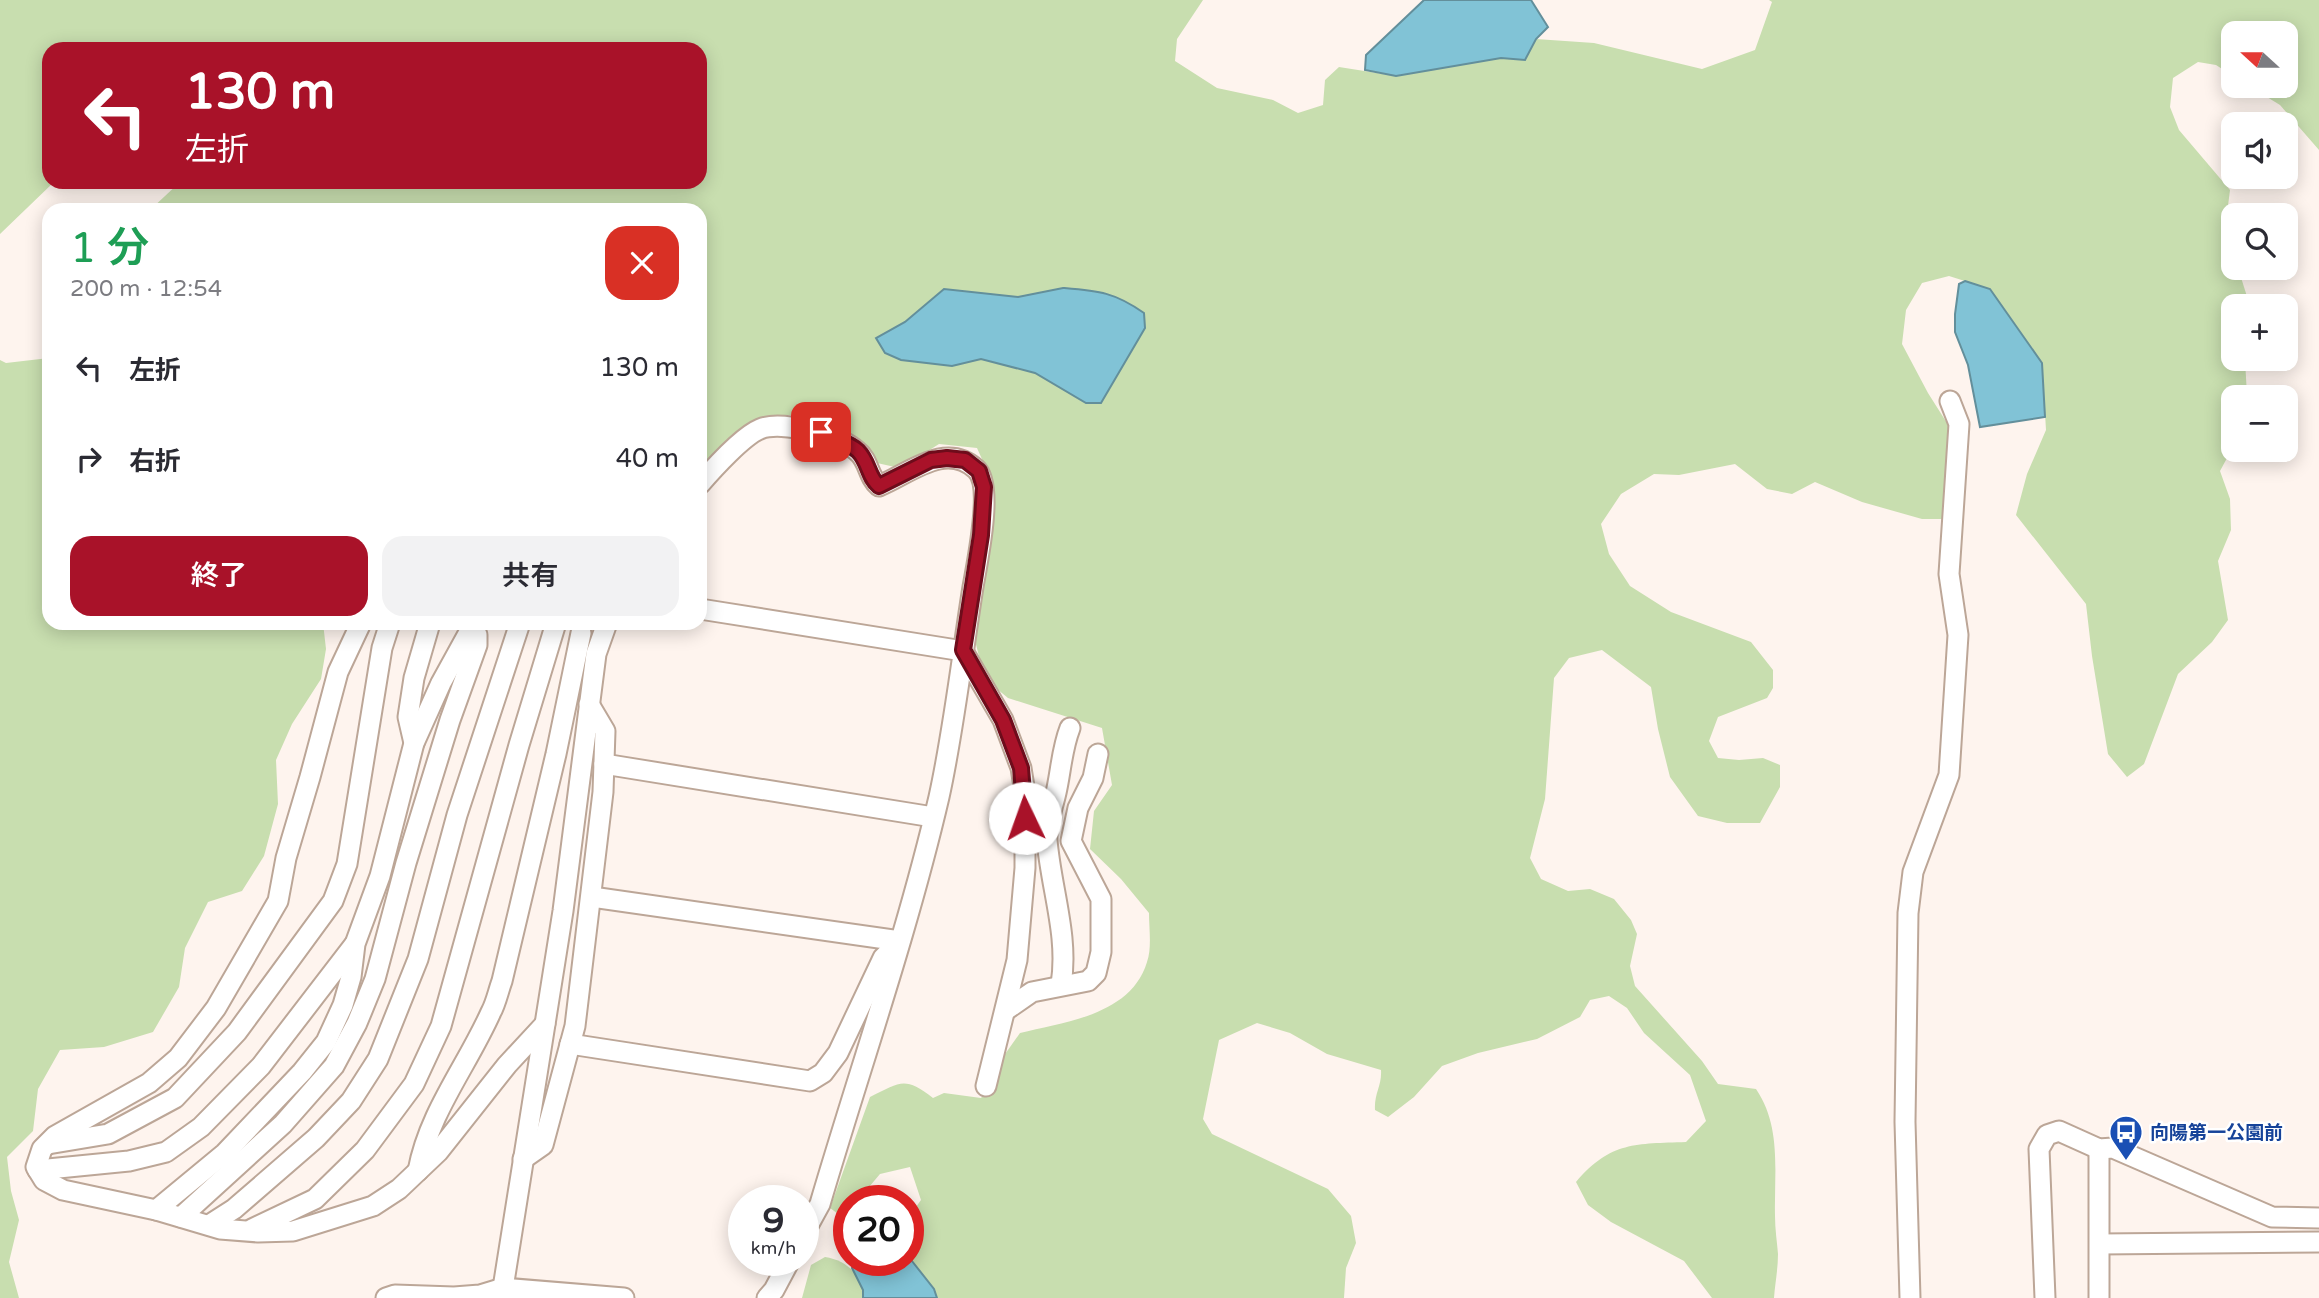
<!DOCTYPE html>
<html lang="ja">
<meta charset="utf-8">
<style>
:root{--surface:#fff;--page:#f2f2f3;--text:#2b2b33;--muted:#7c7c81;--accent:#a91229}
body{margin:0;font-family:"Varela Round","Noto Sans JP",sans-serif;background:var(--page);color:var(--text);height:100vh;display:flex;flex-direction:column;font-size:26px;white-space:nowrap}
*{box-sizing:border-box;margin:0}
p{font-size:23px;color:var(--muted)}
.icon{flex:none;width:38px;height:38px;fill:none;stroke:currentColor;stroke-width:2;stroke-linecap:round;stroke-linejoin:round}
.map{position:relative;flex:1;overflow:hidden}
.side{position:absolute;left:42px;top:203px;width:665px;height:427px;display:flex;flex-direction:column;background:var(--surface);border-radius:21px;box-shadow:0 4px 18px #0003}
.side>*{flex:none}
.guide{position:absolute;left:42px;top:42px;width:665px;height:147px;border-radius:21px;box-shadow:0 4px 18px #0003;background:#a91229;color:#fff;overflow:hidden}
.needle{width:46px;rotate:291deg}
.buttons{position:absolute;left:2221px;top:21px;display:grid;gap:14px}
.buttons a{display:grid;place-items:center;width:77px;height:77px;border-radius:14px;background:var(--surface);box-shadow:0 4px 18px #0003;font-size:35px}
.speed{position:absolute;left:728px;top:1185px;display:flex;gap:14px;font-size:35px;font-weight:700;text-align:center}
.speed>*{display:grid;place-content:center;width:91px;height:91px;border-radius:50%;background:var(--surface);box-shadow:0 4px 18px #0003;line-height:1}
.speed small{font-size:18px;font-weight:400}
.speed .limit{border:10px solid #d22;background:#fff;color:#111}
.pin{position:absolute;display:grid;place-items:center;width:60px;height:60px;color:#fff;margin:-30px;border-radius:14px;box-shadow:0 4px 10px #0006}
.me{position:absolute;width:77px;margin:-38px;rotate:357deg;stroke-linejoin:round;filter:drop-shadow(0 0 5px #0008)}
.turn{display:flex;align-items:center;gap:24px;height:147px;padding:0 28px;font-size:32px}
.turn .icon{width:91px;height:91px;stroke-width:2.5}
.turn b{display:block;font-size:49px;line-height:60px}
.round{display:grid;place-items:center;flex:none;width:74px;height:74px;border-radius:21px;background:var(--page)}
.summary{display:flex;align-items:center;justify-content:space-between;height:119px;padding:0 28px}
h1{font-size:42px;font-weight:600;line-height:52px;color:#1e9e55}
.action{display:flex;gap:14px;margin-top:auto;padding:14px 28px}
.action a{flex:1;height:80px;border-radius:21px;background:var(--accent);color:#fff;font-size:28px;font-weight:600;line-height:80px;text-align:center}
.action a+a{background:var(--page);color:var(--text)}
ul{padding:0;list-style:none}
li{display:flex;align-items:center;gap:21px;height:91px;padding:0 28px}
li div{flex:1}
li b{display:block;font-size:26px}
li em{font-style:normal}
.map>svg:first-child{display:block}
</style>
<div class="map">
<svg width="2319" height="1298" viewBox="0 0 2319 1298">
<rect width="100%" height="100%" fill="#fef4ee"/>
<!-- green -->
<g fill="#c8deaf">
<path d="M0,0H1203L1177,39L1175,61L1217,88L1273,100L1298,113L1323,105L1325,80L1339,67L1396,76L1501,58L1525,60L1536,39L1594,43L1702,69L1755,50L1772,2L1769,0H2319V150L2280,105L2249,86H2286V33H2233V76L2216,65L2198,62L2173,78L2170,107L2179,130L2230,190L2225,229L2233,252V268H2238L2250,306H2233V359H2245L2247,396L2233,397V447L2220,471L2230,499L2231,530L2218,561L2228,620L2212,642L2178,674L2144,764L2127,777L2108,754L2092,656L2086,604L2016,515L2027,474L2046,430L2042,363L1990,289L1949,276L1922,283L1906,310L1902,344L1928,393L1959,442L1965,503L1951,519H1922L1862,502L1815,482L1792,494L1767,489L1735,464L1679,475L1654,474L1621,494L1601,524L1609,554L1630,586L1671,612L1751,642L1773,670V688L1767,698L1718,717L1709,741L1718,758L1739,760L1763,758L1780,765V787L1760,823H1727L1698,816L1670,777L1658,729L1651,687L1602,650L1569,658L1554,678L1545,799L1530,858L1541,879L1568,891L1590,889L1614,899L1631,920L1637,934L1630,966L1635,986L1702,1061L1718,1084L1756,1089C1782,1127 1774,1173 1775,1216C1775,1229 1777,1242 1778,1254C1778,1269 1775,1284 1774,1298H1712L1684,1261L1611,1222L1588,1205L1576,1182C1611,1141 1636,1144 1686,1142L1706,1121L1690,1075L1644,1033L1627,1008L1609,996L1590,1000L1580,1017L1537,1039L1478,1053L1442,1066L1414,1097L1388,1117L1375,1110C1374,1093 1382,1086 1381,1070L1327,1054L1290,1033L1257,1023L1219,1040L1203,1119L1212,1134L1328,1189L1351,1216L1356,1243L1346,1268L1344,1298H937L934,1289L908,1256V1218L921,1200L910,1167L880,1174L858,1200H849V1210L841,1216L830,1208L870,1097C901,1082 904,1076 933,1098L944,1093L981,1098L994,1083L1003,1057L1020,1033C1065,1022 1131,1015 1147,962C1152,948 1149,928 1149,913L1121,879L1090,849L1094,811L1112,785L1102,728L1008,698L985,679L974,637L994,486L977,448L939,444L909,463L895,467L868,461L834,428L803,415H771L751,423L700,471V210H150L180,182H700V49H49V182H54L0,234Z"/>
<path d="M49,358V623H323L326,649L321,679L292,724L276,760L278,804L264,856L242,891L208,902L185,948L179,987L153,1032L104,1047L60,1050L38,1089L33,1131L7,1157L11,1191L19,1220L9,1262L19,1298H0V360L6,363Z"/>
<path d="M825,1257C846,1260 863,1275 863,1298H802L811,1265Z"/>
</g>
<!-- water -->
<g fill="#81c3d6" stroke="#638f9b" stroke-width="2">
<path d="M1424,0H1531L1548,27L1536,39L1525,60L1501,58L1396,76L1365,70L1366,55Z"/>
<path d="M1965,281L1990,289L2042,363L2045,417L1980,427L1968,365L1955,332V314L1959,284Z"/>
<path d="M1063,288C1099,291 1114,292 1144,313L1145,328L1101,403H1086L1035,373L981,359L952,366L901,360L885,353L876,338L905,322L944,289L1018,297Z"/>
<path d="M908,1256L934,1289L937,1298H863V1290L852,1268L855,1260H908Z"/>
</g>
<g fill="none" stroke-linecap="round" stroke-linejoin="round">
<defs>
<g id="minor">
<path d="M700,484C713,469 743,436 760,429C781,420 840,435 857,451C869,460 868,477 879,486C909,474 945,441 976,469C994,485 977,563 973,587C962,656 954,729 939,797C907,934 860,1068 820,1204L803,1235"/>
<path d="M700,609L963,651"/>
<path d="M361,623L338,672L310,777L286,858L278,901L216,1008L178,1058L149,1083L55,1136L42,1149L36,1167L44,1180L63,1190L156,1210L220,1229L258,1232L293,1231L373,1206L399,1189L438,1152L507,1065L545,1024"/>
<path d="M963,651L1003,720L1021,768L1025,793V868L1017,960L986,1086"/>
<path d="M414,743L408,717L414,678L430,623"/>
<path d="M604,764L933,817"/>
<path d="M592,897L900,941"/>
<path d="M1061,985C1069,936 1051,889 1047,840C1046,824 1051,813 1055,797C1061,774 1061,751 1070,728"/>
<path d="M1006,1010L1032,992L1088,981L1096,973L1101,952V899L1071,841L1078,808L1093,778L1098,754"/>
<path d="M570,1044L810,1081L823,1073L838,1053L883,958L892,949"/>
<path d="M48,1144L108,1134L175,1098L237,1032L333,901L347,864L382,648L390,623"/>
<path d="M2099,1149V1298"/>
<path d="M523,1159L543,1145L575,1026L603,792L605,731L589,704"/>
<path d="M38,1170L129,1161L166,1152L201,1127L261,1066L354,945"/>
<path d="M418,1171C429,1112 467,1066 491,1012C496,1003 498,992 502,981L556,754L581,633"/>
<path d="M156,1210L225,1153L302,1072L326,1042L343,1005L351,977L355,944L380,876L414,743L441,683L474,623"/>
<path d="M181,1217L283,1124L334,1066L357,1023L375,979L406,863L450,720L477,645V635L470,630"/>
<path d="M209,1225L234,1209L316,1138L351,1101L378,1059L418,959L457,815L520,623"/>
<path d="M252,1229L315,1199L365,1150L414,1084L441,1026L519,745L556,623"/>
<path d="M2100,1244L2319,1242"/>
<path d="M386,1298L395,1295L454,1297L480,1295L503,1288L624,1298"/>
<path d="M507,1298L503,1288L563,911L596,654L607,623"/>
<path d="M767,1298L774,1290L790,1260"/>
<path d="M1910,1298L1905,1122L1908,913L1913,872L1949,775L1958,635L1949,574L1959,424L1950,401"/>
<path d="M2045,1298L2039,1149L2047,1135L2059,1131L2099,1149L2113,1148L2272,1217L2319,1218"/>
</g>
</defs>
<!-- minor casing -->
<use href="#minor" stroke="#bca697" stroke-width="23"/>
<!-- minor -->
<use href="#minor" stroke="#fff" stroke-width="19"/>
</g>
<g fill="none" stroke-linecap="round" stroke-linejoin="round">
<defs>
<path id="route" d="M821,432C832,438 850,443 858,451C869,462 868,477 879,486L931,460L947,458L965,460L979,471L984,487L981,535L963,650L1003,720L1021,768L1025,818"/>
</defs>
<!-- route casing -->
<use href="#route" stroke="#6e0c1b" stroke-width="18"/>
<!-- route -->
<use href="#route" stroke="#a91229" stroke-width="12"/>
</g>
<!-- icons -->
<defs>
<symbol id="bus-pin" viewBox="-11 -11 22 30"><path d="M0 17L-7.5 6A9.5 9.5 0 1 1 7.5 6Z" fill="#1a4fb4" stroke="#fff"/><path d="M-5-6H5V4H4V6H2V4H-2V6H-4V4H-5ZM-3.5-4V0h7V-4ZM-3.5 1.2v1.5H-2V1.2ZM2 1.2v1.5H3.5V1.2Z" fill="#fff"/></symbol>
</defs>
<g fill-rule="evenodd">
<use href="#bus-pin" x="2107" y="1113" width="38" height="52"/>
</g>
<g text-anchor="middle" stroke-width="5" stroke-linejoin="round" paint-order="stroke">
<!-- transit labels -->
<g font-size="19" font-weight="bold" fill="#164399" stroke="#fff" text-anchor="start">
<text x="2150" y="1139">向陽第一公園前</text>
</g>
</g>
</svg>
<div class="buttons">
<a><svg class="needle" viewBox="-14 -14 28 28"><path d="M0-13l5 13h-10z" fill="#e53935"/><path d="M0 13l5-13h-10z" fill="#7c7c81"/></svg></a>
<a><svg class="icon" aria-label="sound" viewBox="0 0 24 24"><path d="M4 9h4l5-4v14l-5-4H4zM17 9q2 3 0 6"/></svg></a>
<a><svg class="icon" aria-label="search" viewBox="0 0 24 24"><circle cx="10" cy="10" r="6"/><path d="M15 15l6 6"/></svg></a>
<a>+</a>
<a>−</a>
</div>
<div class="speed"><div>9<small>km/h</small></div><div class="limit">20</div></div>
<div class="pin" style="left:821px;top:432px;background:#d93025"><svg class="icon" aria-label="arrive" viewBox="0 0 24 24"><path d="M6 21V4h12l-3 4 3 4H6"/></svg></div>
<svg class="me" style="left:1025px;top:818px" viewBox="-20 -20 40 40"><circle r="19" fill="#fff"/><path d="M0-13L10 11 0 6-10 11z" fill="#a91229"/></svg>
<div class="guide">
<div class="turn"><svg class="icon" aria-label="left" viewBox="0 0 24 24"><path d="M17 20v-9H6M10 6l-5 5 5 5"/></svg><div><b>130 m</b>左折</div></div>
</div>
<section class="side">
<div class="summary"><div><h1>1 分</h1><p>200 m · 12:54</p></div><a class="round" style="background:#d93025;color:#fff"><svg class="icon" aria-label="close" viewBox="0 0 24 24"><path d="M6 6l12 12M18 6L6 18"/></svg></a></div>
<ul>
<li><svg class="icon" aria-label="left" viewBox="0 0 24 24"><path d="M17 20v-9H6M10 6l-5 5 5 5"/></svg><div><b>左折</b></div><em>130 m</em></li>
<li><svg class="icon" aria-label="right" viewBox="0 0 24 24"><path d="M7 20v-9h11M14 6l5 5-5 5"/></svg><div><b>右折</b></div><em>40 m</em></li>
</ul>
<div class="action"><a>終了</a><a>共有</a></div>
</section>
</div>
